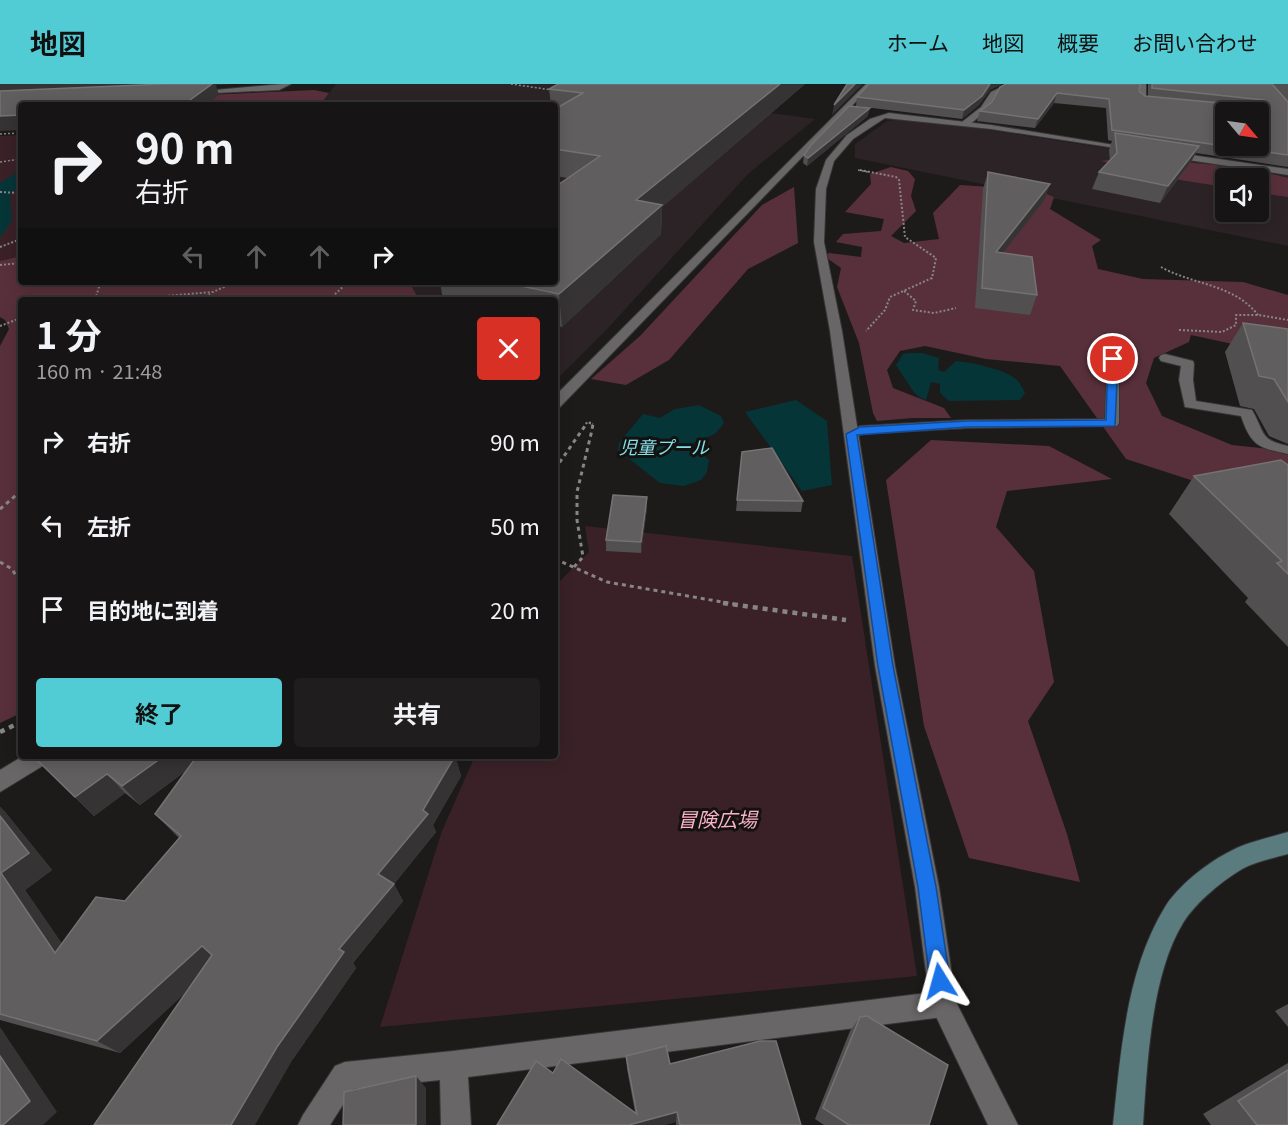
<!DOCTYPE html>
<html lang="ja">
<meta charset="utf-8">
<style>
:root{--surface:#161414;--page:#1f1d1d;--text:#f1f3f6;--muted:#9e9ea0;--line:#353334;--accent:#51ccd4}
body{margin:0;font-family:Georgia,"Noto Sans JP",serif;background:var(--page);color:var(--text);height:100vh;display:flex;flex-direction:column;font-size:22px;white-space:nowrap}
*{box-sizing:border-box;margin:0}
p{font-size:20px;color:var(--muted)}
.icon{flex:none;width:33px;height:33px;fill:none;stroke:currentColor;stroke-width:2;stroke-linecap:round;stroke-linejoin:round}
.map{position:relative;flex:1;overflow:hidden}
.drawer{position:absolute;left:18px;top:213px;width:540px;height:462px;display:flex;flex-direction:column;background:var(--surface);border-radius:6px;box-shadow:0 3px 15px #0003,0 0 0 2px var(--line)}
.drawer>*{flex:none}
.top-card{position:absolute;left:18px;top:18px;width:540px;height:183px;border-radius:6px;box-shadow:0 3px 15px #0003,0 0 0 2px var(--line);background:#161414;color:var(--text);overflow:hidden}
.needle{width:39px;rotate:119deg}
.controls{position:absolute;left:1215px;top:18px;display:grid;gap:12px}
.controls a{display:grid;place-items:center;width:54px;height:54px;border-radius:6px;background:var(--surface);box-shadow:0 3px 15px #0003,0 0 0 2px var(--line);font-size:30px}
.pin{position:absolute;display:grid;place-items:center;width:51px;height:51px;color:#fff;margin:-26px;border:3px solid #fff;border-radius:50%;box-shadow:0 2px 6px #0007}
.me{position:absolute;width:66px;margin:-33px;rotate:352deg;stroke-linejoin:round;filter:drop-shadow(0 0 4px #0008)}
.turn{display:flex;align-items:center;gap:21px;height:126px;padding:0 18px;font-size:27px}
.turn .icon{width:78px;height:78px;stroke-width:2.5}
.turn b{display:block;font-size:42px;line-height:51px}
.lanes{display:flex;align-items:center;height:57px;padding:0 18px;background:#0003;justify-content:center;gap:30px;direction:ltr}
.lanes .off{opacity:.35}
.round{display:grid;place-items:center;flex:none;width:63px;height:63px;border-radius:6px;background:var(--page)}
.head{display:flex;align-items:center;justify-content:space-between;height:102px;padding:0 18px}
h1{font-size:36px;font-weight:700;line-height:45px}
.cta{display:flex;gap:12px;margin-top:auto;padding:12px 18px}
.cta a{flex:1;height:69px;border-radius:6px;background:var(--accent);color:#111;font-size:24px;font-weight:700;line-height:69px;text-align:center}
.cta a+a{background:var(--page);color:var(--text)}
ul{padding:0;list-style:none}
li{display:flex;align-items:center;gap:18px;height:84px;padding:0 18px}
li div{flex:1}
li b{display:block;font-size:22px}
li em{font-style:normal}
header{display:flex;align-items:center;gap:36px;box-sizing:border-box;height:84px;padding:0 30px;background:var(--accent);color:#111}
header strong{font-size:28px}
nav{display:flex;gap:33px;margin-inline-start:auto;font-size:21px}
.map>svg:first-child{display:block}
</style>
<header>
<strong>地図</strong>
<nav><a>ホーム</a><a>地図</a><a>概要</a><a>お問い合わせ</a></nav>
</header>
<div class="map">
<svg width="1288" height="1041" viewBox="0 0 1288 1041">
<rect width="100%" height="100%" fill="#1d1a1a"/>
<!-- built -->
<g fill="#2c2326" fill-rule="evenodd">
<path d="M336,0H562L815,35L748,90L609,243L555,297V216H419L411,201L413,198H555V21H320Z"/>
<path d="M911,34L1288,92V162L855,74V60L887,37ZM1226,94H1258V128H1226Z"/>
</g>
<!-- green -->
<g fill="#3a2128">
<path d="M21,51V172L0,177V52Z"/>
<path d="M585,442L852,472L917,892L380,943L442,747L475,672H555V502L589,468Z"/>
</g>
<!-- forest -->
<g fill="#58303c">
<path d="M314,6L329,9L320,21H187L206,11Z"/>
<path d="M1115,75C1174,77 1231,79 1288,94V113L1259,109L1258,94H1226L1225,103L1180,96L1101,77Z"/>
<path d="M891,83L908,87L915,95L911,112L916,127L891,152L904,159L939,155L933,129L960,101L1036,106L1054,113L1050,125L1101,156L1092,162L1098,185L1143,195L1243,198L1288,211V272L1191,251L1189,258L1154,274L1146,299L1162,332L1232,361L1288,367V420L1200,399L1126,375L1060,282L986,275L925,262L900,267L887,286L893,304L944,324L951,334H912L877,337L873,329L859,259L837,203L841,184L824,172L829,169L861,173L862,163L836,158L843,150L881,147L884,135L845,128L871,100L870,90Z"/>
<path d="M794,103L798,159L748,185L669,276L626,301L591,295L640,252L762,121Z"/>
<path d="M21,172V198H412L411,201L419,216H21V629L0,639V262L9,245L5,236L0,233V177Z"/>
<path d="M931,356L1049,362L1112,395L1007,407L996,443L1034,487L1054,598L1028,637L1067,750L1080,798L969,774L924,642L886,396Z"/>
</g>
<!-- water -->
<g fill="#063538">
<path d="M21,86V100L10,111L12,137L0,154V99Z"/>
<path d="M910,269H922L939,274L938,286L944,288L956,277C971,278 1007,286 1017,296C1020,299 1023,305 1025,309L1020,316L949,317L940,309V300L931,298L926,316L919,313L913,307L896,281L903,270Z"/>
<path d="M796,316L827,337L832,401L802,407L745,328Z"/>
<path d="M699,321L721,332L724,339L715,350L693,359V363L709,376L707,388L701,396L684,402L660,399L618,366L619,359L643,330L660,334L675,325Z"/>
</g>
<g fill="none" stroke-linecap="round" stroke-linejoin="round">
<defs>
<g id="lane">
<path d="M1008,0H1017L996,10L987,26L968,42H962V38L981,23L991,8Z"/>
<path d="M1165,270L1193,277L1194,280L1193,296L1196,317L1252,326C1265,348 1259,356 1288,362V370C1259,364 1251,362 1241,332L1185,323L1179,296L1181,282L1161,277L1159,274L1161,271Z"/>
<path d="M1113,271L1119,275V339L1117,342L967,344L863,350L851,354L844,350L860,342L967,336L1105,335L1107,275Z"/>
<path d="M943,907L952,911L956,920L952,929L943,933L468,993L471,1041H441L440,996L353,1005L330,1041H298L303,1031L335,982L345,978L453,967Z"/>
</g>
<g id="street">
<path d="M282,0H291L279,6L196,10L193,8Z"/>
<path d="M866,0H873L560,323L555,324V312Z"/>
<path d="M1140,0H1146V15L1161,16V20L1139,19Z"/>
<path d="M889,29L991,41L1139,65L1135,67L991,45L885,34L853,55L834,77L826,105L824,158L842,247L895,582L939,803L956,918L1018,1041H988L930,920L915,803L875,582L830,247L814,158L816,105L826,76L847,51L870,35Z"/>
<path d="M1171,68L1288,85V91L1168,73V69Z"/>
<path d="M23,672H52L49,678L0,708V686Z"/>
</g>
<path id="secondary" d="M1288,748V770C1274,774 1257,777 1244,784C1223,796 1196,818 1183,839C1151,891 1147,981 1143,1041H1113C1121,968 1126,887 1165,823C1178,802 1206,780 1227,769C1246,758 1268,754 1288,748Z"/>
</defs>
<!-- lane casing -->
<use href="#lane" stroke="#373536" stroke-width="2"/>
<!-- street casing -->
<use href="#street" stroke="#373536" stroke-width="2"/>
<!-- secondary casing -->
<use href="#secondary" stroke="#373536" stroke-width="2"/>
<!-- path-far3 -->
<g stroke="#888586" stroke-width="1.5" stroke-dasharray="2 2" stroke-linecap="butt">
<path d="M511,0L552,6"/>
<path d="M0,50L21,49"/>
<path d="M0,78L21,75"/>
<path d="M858,86L868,88"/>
</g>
<!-- path-far2 -->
<g stroke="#888586" stroke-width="2" stroke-dasharray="2 2" stroke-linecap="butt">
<path d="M860,86L896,93L899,96L905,153L936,174L932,194L890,213L885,226L866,247"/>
<path d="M0,108L21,109"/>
<path d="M0,163L21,155"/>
<path d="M0,181L21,179"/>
<path d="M1161,183C1193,201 1234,200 1258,231"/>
<path d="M904,207L916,217L913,226L934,229L956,224"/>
<path d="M332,213L348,198"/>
<path d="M95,216L99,203L98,198"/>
<path d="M116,216L213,208L235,198"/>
<path d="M198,216L210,210"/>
<path d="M0,242L21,234"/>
<path d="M1179,246L1222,248L1236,241V231H1259L1288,236"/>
<path d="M586,340L587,338L593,340"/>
</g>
<!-- path-far1 -->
<g stroke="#888586" stroke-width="3" stroke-dasharray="4 4" stroke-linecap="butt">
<path d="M555,385L587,339"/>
<path d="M0,425L21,407"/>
<path d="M555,475L607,498L734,520"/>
<path d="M0,478L12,485L21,500"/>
<path d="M574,483L583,473L577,436V408L592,346L593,339H590"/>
</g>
<!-- path -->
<g stroke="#888586" stroke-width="4.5" stroke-dasharray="5 5" stroke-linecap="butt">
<path d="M723,519L846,536"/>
<path d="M0,648L21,638"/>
</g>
<!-- lane -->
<use href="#lane" fill="#696667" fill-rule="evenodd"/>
<!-- street -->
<use href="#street" fill="#696667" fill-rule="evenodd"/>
<!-- secondary -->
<use href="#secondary" fill="#5b7c7f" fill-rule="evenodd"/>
</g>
<!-- wall -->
<g fill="#524f50">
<path d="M558,0H805L662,123L661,150L562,243L555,241V216H443L440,198H555L568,94L555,92V21H551L549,5Z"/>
<path d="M1006,0L1139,7L1145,12H1148V0H1288V83L1196,69L1191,78L1160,119L1092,105L1099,88L1110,77L1109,66L1112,57L1108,56L1106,24L1054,19L1035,44L977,37L980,27L992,18Z"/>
<path d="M990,6L979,21L962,35L856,22L857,13Z"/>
<path d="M868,32L807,82L803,79L804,71Z"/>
<path d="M988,88L1044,117L1003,169L1037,211L1030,231L975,224L983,105Z"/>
<path d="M1243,239L1288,245V360L1269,352L1254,325L1240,322L1225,268Z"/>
<path d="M742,368L803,417L801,428L736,427Z"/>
<path d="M1288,381V563L1245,518L1248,514L1169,430L1194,392Z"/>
<path d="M647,413V424L641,469L606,467V456Z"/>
<path d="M36,675H456L461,692L433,741L436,748L394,800L403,817L353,879L356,884L293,975L186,908L120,969L0,936V723L5,728L52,786L25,806L62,860L125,817L179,754L155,730L187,686L140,721L125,709L94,732Z"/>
<path d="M1288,920V943L1275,927Z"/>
<path d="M860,933L929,1041H824L815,1035L850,947Z"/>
<path d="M626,972L670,980L801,1041H676V1038L497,1041L553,989L635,1028L627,985Z"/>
<path d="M1288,979V1041H1211L1203,1030Z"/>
</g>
<!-- shaded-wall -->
<g fill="#363334">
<path d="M0,0H235L216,1L219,11L206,21H183L0,13Z"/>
<path d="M780,0H805L662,123L661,150L562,243L559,210L636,116Z"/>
<path d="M855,0H863L832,31L834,21Z"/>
<path d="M990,0H1003L990,6L979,21L962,35L964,26Z"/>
<path d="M1057,9L1054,19L1035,44L1038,35Z"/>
<path d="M870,24L868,32L807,82L808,74Z"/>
<path d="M21,31V46L0,47V32Z"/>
<path d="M1199,62L1191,78L1160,119L1168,102Z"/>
<path d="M1050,100L1044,117L989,187L996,168Z"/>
<path d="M647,413V424L641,469V458Z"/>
<path d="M164,672H206L140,721L122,702Z"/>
<path d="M443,672H457L456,675L461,692L433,741L436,748L394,800L403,817L353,879L356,884L293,975L255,1041H231L277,963L339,865L378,790L423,726Z"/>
<path d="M107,690L125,709L94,732L75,713Z"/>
<path d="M0,723L5,728L52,786L25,806L79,884L55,869L1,789Z"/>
<path d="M202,862L219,878L120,969L97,957Z"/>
<path d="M0,943L57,1028L43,1041H3L0,972Z"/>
<path d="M416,992L426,1004V1041H416Z"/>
<path d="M677,1028L676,1038L666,1041H629Z"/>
</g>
<!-- building -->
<g fill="#615e5f" stroke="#757273" stroke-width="1.5" fill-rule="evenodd">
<path d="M165,0H212L183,21H21V31L0,32V7Z"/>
<path d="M558,0H780L636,116L662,121L559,210L502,198H555V103L600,72L555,65V25L583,9L549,5Z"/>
<path d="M847,0H855L834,21Z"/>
<path d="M869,0H990L982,12L964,26L857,13Z"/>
<path d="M1006,0H1140L1139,7L1145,12L1242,21H1264L1266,19L1264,16L1152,4V0H1272L1288,18V71L1112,46L1109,15L1057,9L1038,35L980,27L992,18L1000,3ZM1226,28H1258V62H1226Z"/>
<path d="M849,22L870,24L808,74L804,71L811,61Z"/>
<path d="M1115,49L1199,62L1168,102L1099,88L1117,69Z"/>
<path d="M988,88L1050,100L996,168L1032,173L1037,211L982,204Z"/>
<path d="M1243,239L1288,245V318L1274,295L1259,292Z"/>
<path d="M772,364L803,417L737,416L742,368Z"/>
<path d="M1281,376L1288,381V490L1277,479L1282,477L1194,392Z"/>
<path d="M613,411L647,413L641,458L606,456Z"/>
<path d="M40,672H164L122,702L107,690L75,713L36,675Z"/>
<path d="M197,672H455L423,726L428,730L378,790L394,800L339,865L344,868L277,963L231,1041H94L212,871L202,862L97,957L0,930V732L29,769L1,789L55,869L96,813L125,817L181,752L155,730Z"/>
<path d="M867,932L948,981L929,1041H849L823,1024L860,933Z"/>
<path d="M760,957H776L801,1041H680L677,1028L629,1041H497L536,977L553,989L561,975L637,1030L626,972L666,962L670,980Z"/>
<path d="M0,972L30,1017L3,1041H0Z"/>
<path d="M1288,986V1041H1257L1238,1017Z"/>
<path d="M416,992V1041H343L344,1008Z"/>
</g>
<!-- route -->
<path fill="#1a73e8" stroke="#114b97" stroke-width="1.5" d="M1113,272L1118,275L1115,342L967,343L857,351L893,582L936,803L950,897L947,904L940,907L933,904L930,897L918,803L878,582L846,350L860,343L967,337L1106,336L1108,275Z"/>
<g text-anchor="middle" stroke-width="6" stroke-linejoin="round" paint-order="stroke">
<!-- water labels -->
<g font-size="18" font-style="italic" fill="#83e0e7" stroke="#141111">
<text x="664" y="370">児童プール</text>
</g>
<!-- near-park labels -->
<g font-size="20" font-style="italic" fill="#fcb2c6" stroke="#141111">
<text x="717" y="743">冒険広場</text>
</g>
</g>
</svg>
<div class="controls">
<a><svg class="needle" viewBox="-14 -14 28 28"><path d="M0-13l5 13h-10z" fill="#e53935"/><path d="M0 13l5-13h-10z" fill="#9e9ea0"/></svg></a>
<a><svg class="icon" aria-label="sound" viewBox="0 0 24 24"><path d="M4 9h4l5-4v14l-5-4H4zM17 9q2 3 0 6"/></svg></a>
</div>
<div class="pin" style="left:1113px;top:275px;background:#d93025"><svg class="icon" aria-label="arrive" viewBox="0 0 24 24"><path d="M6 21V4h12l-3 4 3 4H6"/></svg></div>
<svg class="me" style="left:940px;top:897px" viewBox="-20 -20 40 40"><path d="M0-17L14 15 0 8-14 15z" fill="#1a73e8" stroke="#fff" stroke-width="4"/></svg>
<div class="top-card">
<div class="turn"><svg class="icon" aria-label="right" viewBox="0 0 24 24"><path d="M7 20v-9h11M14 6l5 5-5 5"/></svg><div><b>90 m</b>右折</div></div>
<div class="lanes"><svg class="icon off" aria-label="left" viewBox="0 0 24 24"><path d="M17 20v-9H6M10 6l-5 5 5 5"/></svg><svg class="icon off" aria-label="ahead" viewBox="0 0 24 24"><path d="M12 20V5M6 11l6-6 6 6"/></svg><svg class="icon off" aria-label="ahead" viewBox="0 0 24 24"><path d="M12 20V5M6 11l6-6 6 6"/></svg><svg class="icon" aria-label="right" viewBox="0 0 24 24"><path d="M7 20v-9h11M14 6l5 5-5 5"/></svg></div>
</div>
<section class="drawer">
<div class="head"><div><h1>1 分</h1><p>160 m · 21:48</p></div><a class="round" style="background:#d93025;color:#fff"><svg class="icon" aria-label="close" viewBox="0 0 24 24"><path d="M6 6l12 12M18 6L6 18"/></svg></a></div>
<ul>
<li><svg class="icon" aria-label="right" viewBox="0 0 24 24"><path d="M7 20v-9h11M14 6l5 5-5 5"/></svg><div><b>右折</b></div><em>90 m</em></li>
<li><svg class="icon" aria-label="left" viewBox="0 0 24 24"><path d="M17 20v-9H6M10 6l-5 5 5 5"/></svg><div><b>左折</b></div><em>50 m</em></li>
<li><svg class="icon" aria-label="arrive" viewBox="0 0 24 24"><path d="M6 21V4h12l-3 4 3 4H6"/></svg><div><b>目的地に到着</b></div><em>20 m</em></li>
</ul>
<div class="cta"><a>終了</a><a>共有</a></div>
</section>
</div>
